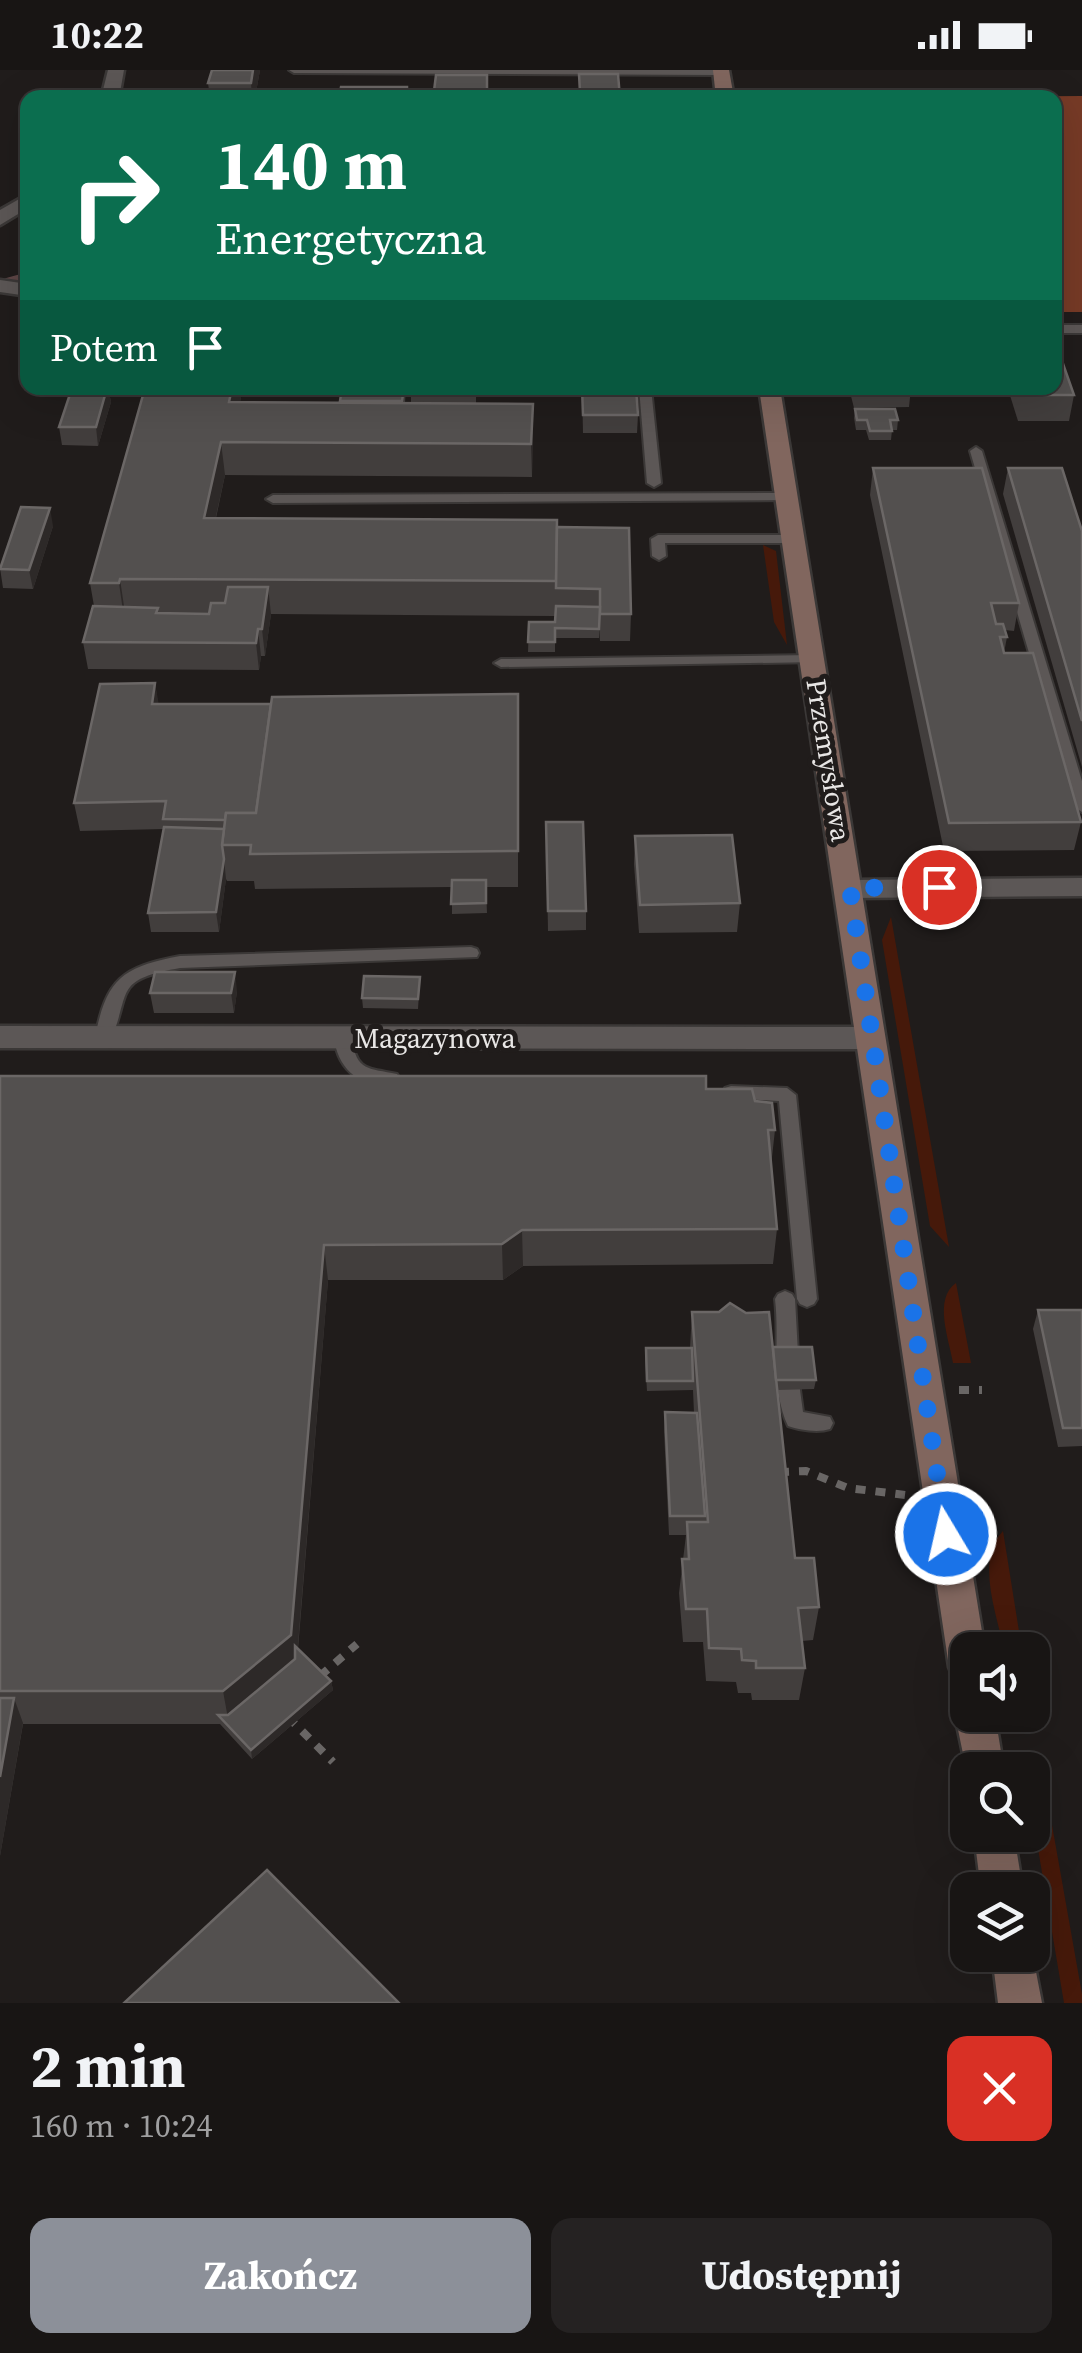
<!DOCTYPE html>
<html lang="pl">
<meta charset="utf-8">
<style>
:root{--surface:#181514;--page:#252222;--text:#f1f3f6;--muted:#9f9fa0;--line:#363434;--accent:#8c9099}
body{margin:0;font-family:"Source Serif 4",serif;background:var(--page);color:var(--text);height:100vh;display:flex;flex-direction:column;font-size:38px;white-space:nowrap}
*{box-sizing:border-box;margin:0}
p{font-size:32px;color:var(--muted)}
.icon{flex:none;width:55px;height:55px;fill:none;stroke:currentColor;stroke-width:2;stroke-linecap:round;stroke-linejoin:round}
.map{position:relative;height:1933px;overflow:hidden}
.side{display:flex;flex-direction:column;background:var(--surface);flex:1}
.side>*{flex:none}
.guide{position:absolute;left:20px;top:20px;width:1042px;height:305px;border-radius:20px;box-shadow:0 10px 40px #0002,0 0 0 2px var(--line);background:#0b6e4f;color:#fff;overflow:hidden}
.controls{position:absolute;left:950px;top:1562px;display:grid;gap:20px}
.controls a{display:grid;place-items:center;width:100px;height:100px;border-radius:20px;background:var(--surface);box-shadow:0 10px 40px #0002,0 0 0 2px var(--line);font-size:50px}
.pin{position:absolute;display:grid;place-items:center;width:85px;height:85px;color:#fff;margin:-42px;border:5px solid #fff;border-radius:50%;box-shadow:0 2px 10px #0007}
.me{position:absolute;width:110px;margin:-55px;rotate:351deg;stroke-linejoin:round;filter:drop-shadow(0 0 8px #0008)}
.turn{display:flex;align-items:center;gap:35px;height:210px;padding:0 30px;font-size:45px}
.turn .icon{width:130px;height:130px;stroke-width:2.5}
.turn b{display:block;font-size:70px;line-height:85px}
.then{display:flex;align-items:center;height:95px;padding:0 30px;background:#0003;gap:20px;font-size:38px}
.round{display:grid;place-items:center;flex:none;width:105px;height:105px;border-radius:20px;background:var(--page)}
.summary{display:flex;align-items:center;justify-content:space-between;height:170px;padding:0 30px}
h1{font-size:60px;font-weight:700;line-height:75px}
.primary-button{display:flex;gap:20px;margin-top:auto;padding:20px 30px}
.primary-button a{flex:1;height:115px;border-radius:20px;background:var(--accent);color:#fff;font-size:40px;font-weight:700;line-height:115px;text-align:center}
.primary-button a+a{background:var(--page);color:var(--text)}
.status{display:flex;justify-content:space-between;align-items:center;height:70px;padding:0 50px;background:var(--surface);direction:ltr}
.status svg{height:28px;fill:currentColor}
.map>svg:first-child{display:block}
</style>
<div class="status"><b>10:22</b><svg viewBox="0 0 49 12"><path d="M0 12V9h3v3zM5 12V6h3v6zM10 12V3h3v9zM15 12V0h3v12zM26 1h20v11H26zM47 4h2v5h-2z"/></svg></div>
<div class="map">
<svg width="1082" height="1933" viewBox="0 0 1082 1933">
<rect width="100%" height="100%" fill="#201c1b"/>
<!-- green -->
<g fill="#46190a">
<path d="M763,475L776,481L787,575L774,552Z"/>
<path d="M891,847L949,1177L930,1156L882,870Z"/>
<path d="M956,1213L971,1293H953C949,1269 933,1229 956,1213Z"/>
<path d="M1003,1461L1022,1580H1004C997,1544 975,1490 1003,1461Z"/>
<path d="M1041,1693L1082,1924V1933H1064L1033,1749L1032,1700H1025Z"/>
</g>
<!-- forest -->
<path fill="#763a26" d="M1082,26V242H1055V28L921,27Z"/>
<g fill="none" stroke-linecap="round" stroke-linejoin="round">
<!-- stream -->
<path stroke="#5d4545" stroke-width="8" d="M0,214L28,206"/>
<defs>
<g id="lane">
<path d="M289,0H725L726,2L721,5L294,3Z"/>
<path d="M466,21H521L527,28L462,26V22Z"/>
<path d="M360,22L364,23V27L317,28Z"/>
<rect x="1055" y="255" width="27" height="8"/>
<path d="M639,318H651L661,413L654,417L647,413Z"/>
<path d="M976,377L982,381L1082,711V742L1074,737L970,381Z"/>
<path d="M787,423L794,427L792,430L273,433L266,429L273,425Z"/>
<path d="M658,465H794L801,469L794,473H665L666,486L659,490L652,486L651,469Z"/>
<path d="M813,585L820,589L818,592L501,597L494,593L501,589Z"/>
<path d="M471,877L477,879L479,883L477,887L180,898C112,910 132,921 110,972H98L95,968C106,909 122,897 180,886Z"/>
<path d="M343,962L352,968C356,1002 369,998 397,1004L400,1009L397,1014C364,1021 338,1001 334,968Z"/>
<path d="M731,1016L787,1018L796,1025L817,1229L814,1234L807,1237L800,1234L797,1229L779,1031L725,1028L722,1023L725,1018Z"/>
<path d="M785,1221L792,1224L795,1229L800,1320L803,1342L830,1347L833,1353L830,1359C818,1363 800,1360 788,1356C770,1318 780,1270 775,1229L778,1224Z"/>
</g>
<g id="street">
<path d="M108,0H124L119,28H101Z"/>
<path d="M28,124V138L0,155V140Z"/>
<path d="M0,210L28,214V226L0,222Z"/>
<path d="M1082,808V826L850,828L840,826L836,819L840,812L850,810Z"/>
<path d="M0,956L870,957L881,960L885,968L881,976L870,979L0,978Z"/>
</g>
<g id="secondary">
<path d="M713,0H729L734,28H716Z"/>
<path d="M759,318H780L985,1580H968V1614L954,1609L949,1597Z"/>
<path d="M968,1630V1645H995L1004,1700H968V1708L955,1645L961,1632Z"/>
<path d="M974,1765H1014L1023,1820H981Z"/>
<path d="M1032,1881L1042,1933H998L992,1885H1032Z"/>
</g>
</defs>
<!-- lane casing -->
<use href="#lane" stroke="#3b3837" stroke-width="4"/>
<!-- street casing -->
<use href="#street" stroke="#3b3837" stroke-width="5"/>
<!-- secondary casing -->
<use href="#secondary" stroke="#3b3837" stroke-width="5"/>
<!-- path -->
<g stroke="#696665" stroke-width="8" stroke-dasharray="10 10" stroke-linecap="butt">
<path d="M959,1320H982"/>
<path d="M779,1402L806,1401L848,1418L905,1425"/>
<path d="M320,1606L357,1574"/>
<path d="M288,1647L333,1692"/>
</g>
<!-- lane -->
<use href="#lane" fill="#5c5756" fill-rule="evenodd"/>
<!-- street -->
<use href="#street" fill="#5c5756" fill-rule="evenodd"/>
<!-- secondary -->
<use href="#secondary" fill="#81665e" fill-rule="evenodd"/>
</g>
<!-- wall -->
<g fill="#423e3d">
<path d="M260,0L255,28H210L208,13Z"/>
<path d="M72,318H108L111,332L98,376L62,375L59,357Z"/>
<path d="M145,318H243L240,332L340,333L342,318H406L405,333H411V318H476V333L533,334L532,407L225,405L216,448L557,457L631,544L630,571H600L599,557V568H555V582H528L529,552H555L556,546L271,544L265,586H261L259,600L88,599L83,572L94,536L90,513Z"/>
<path d="M582,318L638,345L637,363H583Z"/>
<path d="M849,318H911L909,337L854,338Z"/>
<path d="M982,318H1055L1074,325L1069,351H1018L1008,319H983Z"/>
<path d="M855,339L898,350L897,360H892L891,370H869L866,360H856L854,348Z"/>
<path d="M873,398L1019,533L1014,561L1005,560L1007,567L1004,583L1081,752L1074,780L944,781L870,425Z"/>
<path d="M1008,398L1082,461V697L1003,424Z"/>
<path d="M53,456L33,519L3,518L0,498Z"/>
<path d="M155,613L158,634H271L518,624V817H486L487,843L452,844V817L255,819L254,811H227L226,809L219,862H151L148,843L164,759L80,761L74,733Z"/>
<path d="M546,752L586,841V860L548,861Z"/>
<path d="M635,766L740,833L737,862L639,863L634,794Z"/>
<path d="M420,907L418,939L363,938L362,928Z"/>
<path d="M237,921L234,943H154L150,923Z"/>
<path d="M0,1006L706,1019L755,1031L775,1060L771,1096L777,1159L773,1194L523,1196L503,1210H328L298,1579L331,1611L333,1620L252,1689L220,1654H23L0,1786Z"/>
<path d="M1038,1240H1082V1376L1058,1377L1033,1259Z"/>
<path d="M692,1242L773,1277L816,1310L814,1319L777,1320L795,1488L819,1537L813,1570L802,1571L805,1598L799,1630H752L751,1623H738L736,1612L706,1611L703,1572H683L679,1523L686,1465H669L664,1361L665,1342L694,1343L693,1320L647,1321L645,1288L646,1278H690Z"/>
</g>
<!-- shaded-wall -->
<g fill="#2d2928">
<path d="M253,0H260L255,28H252L251,13Z"/>
<path d="M107,318H108L111,332L98,376L96,357Z"/>
<path d="M232,318H243L233,365L229,332Z"/>
<path d="M533,334V367L532,407L531,374Z"/>
<path d="M221,372L225,405L208,482L204,448Z"/>
<path d="M50,438L53,456L33,519L29,500Z"/>
<path d="M120,509L125,543L124,548L119,513Z"/>
<path d="M268,517L271,544L265,586L262,559Z"/>
<path d="M258,559L261,586L259,600L256,573Z"/>
<path d="M155,613L160,641L152,634Z"/>
<path d="M224,789L226,809L219,862L216,842Z"/>
<path d="M235,902L237,921L234,943L231,923Z"/>
<path d="M522,1160L523,1196L503,1210L502,1174Z"/>
<path d="M324,1175L328,1210L296,1598L229,1654L223,1621Z"/>
<path d="M331,1611L333,1620L252,1689L251,1680Z"/>
<path d="M14,1628L23,1653L0,1786V1707Z"/>
</g>
<!-- building -->
<g fill="#53504f" stroke="#6b6766" stroke-width="2.5">
<path d="M212,0H253L251,13H208Z"/>
<path d="M579,4H618L620,28H574V23H580Z"/>
<path d="M436,5H487V28H339L341,17H407V21H434Z"/>
<path d="M1055,271L1074,325H1022L1020,318H1055Z"/>
<path d="M72,318H107L96,357H59Z"/>
<path d="M145,318H232L229,332L533,334L531,374L221,372L204,448L557,450L556,511L120,509L119,513H90Z"/>
<path d="M342,318H404L402,331H340Z"/>
<path d="M411,318H475L474,325H410Z"/>
<path d="M582,318H636L638,345H583Z"/>
<path d="M855,339H895L898,350H890L892,361H870L867,350H857Z"/>
<path d="M873,398H982L1019,533H991L996,554H1003L1007,567H1000L1004,583H1033L1081,752L949,753Z"/>
<path d="M1008,398H1062L1082,461V651Z"/>
<path d="M21,437L50,438L29,500L0,499Z"/>
<path d="M557,457L629,458L631,544H600V519L556,518Z"/>
<path d="M228,517H268L262,559H258L256,573L83,572L93,536L158,538L156,543L209,544L211,533H225Z"/>
<path d="M556,536L600,537L599,559L555,558V572H528L529,552H555Z"/>
<path d="M155,613L152,634H271L256,743H226L225,750L163,749L166,731L74,733L100,614Z"/>
<path d="M518,624V781L250,784L251,775H222L226,743H256L272,627Z"/>
<path d="M546,752H583L586,841H548Z"/>
<path d="M164,757L224,759L222,775L224,789L216,842L148,843Z"/>
<path d="M732,765L740,833L640,835L635,766Z"/>
<path d="M452,810H486V833L451,834Z"/>
<path d="M155,902H235L231,923H150Z"/>
<path d="M364,906L420,907L418,929L362,928Z"/>
<path d="M0,1006H706V1019H752L755,1031L772,1033L775,1060H768L777,1159L522,1160L502,1174L324,1175L291,1565L223,1621H0Z"/>
<path d="M730,1233L746,1243L769,1242L795,1488H814L819,1537L798,1538L805,1598H756V1591L742,1590L741,1579L709,1578L707,1539H686L682,1489H689L687,1452H708L692,1242H719Z"/>
<path d="M1038,1240H1082V1358H1063Z"/>
<path d="M773,1277H812L816,1310H776Z"/>
<path d="M646,1278H692L693,1311H647Z"/>
<path d="M665,1342L697,1343L705,1446H670Z"/>
<path d="M295,1576L331,1611L251,1680L218,1645H228L295,1589Z"/>
<path d="M0,1628H14L0,1707Z"/>
<path d="M267,1800L399,1933H124Z"/>
</g>
<g fill="none" stroke-linecap="round" stroke-linejoin="round">
<!-- route -->
<path stroke="#1a73e8" stroke-width="18" stroke-dasharray="0 32.4" d="M939,817L850,818L946,1464"/>
</g>
<g text-anchor="middle" stroke-width="10" stroke-linejoin="round" paint-order="stroke">
<!-- street labels -->
<g font-size="28" fill="#e8e6e5" stroke="#201c1b">
<text transform="translate(829 690) rotate(81)" y="10">Przemysłowa</text>
<text x="435" y="978">Magazynowa</text>
</g>
</g>
</svg>
<div class="controls">
<a><svg class="icon" aria-label="sound" viewBox="0 0 24 24"><path d="M4 9h4l5-4v14l-5-4H4zM17 9q2 3 0 6"/></svg></a>
<a><svg class="icon" aria-label="search" viewBox="0 0 24 24"><circle cx="10" cy="10" r="6"/><path d="M15 15l6 6"/></svg></a>
<a><svg class="icon" aria-label="layers" viewBox="0 0 24 24"><path d="M12 4l9 5-9 5-9-5zM3 14l9 5 9-5"/></svg></a>
</div>
<div class="pin" style="left:939px;top:817px;background:#d93025"><svg class="icon" aria-label="arrive" viewBox="0 0 24 24"><path d="M6 21V4h12l-3 4 3 4H6"/></svg></div>
<svg class="me" style="left:946px;top:1464px" viewBox="-20 -20 40 40"><circle r="17" fill="#1a73e8" stroke="#fff" stroke-width="3"/><path d="M0-11L8 9 0 5-8 9z" fill="#fff"/></svg>
<div class="guide">
<div class="turn"><svg class="icon" aria-label="right" viewBox="0 0 24 24"><path d="M7 20v-9h11M14 6l5 5-5 5"/></svg><div><b>140 m</b>Energetyczna</div></div>
<div class="then">Potem<svg class="icon" aria-label="arrive" viewBox="0 0 24 24"><path d="M6 21V4h12l-3 4 3 4H6"/></svg></div>
</div>
</div>
<section class="side">
<div class="summary"><div><h1>2 min</h1><p>160 m · 10:24</p></div><a class="round" style="background:#d93025;color:#fff"><svg class="icon" aria-label="close" viewBox="0 0 24 24"><path d="M6 6l12 12M18 6L6 18"/></svg></a></div>
<div class="primary-button"><a>Zakończ</a><a>Udostępnij</a></div>
</section>
